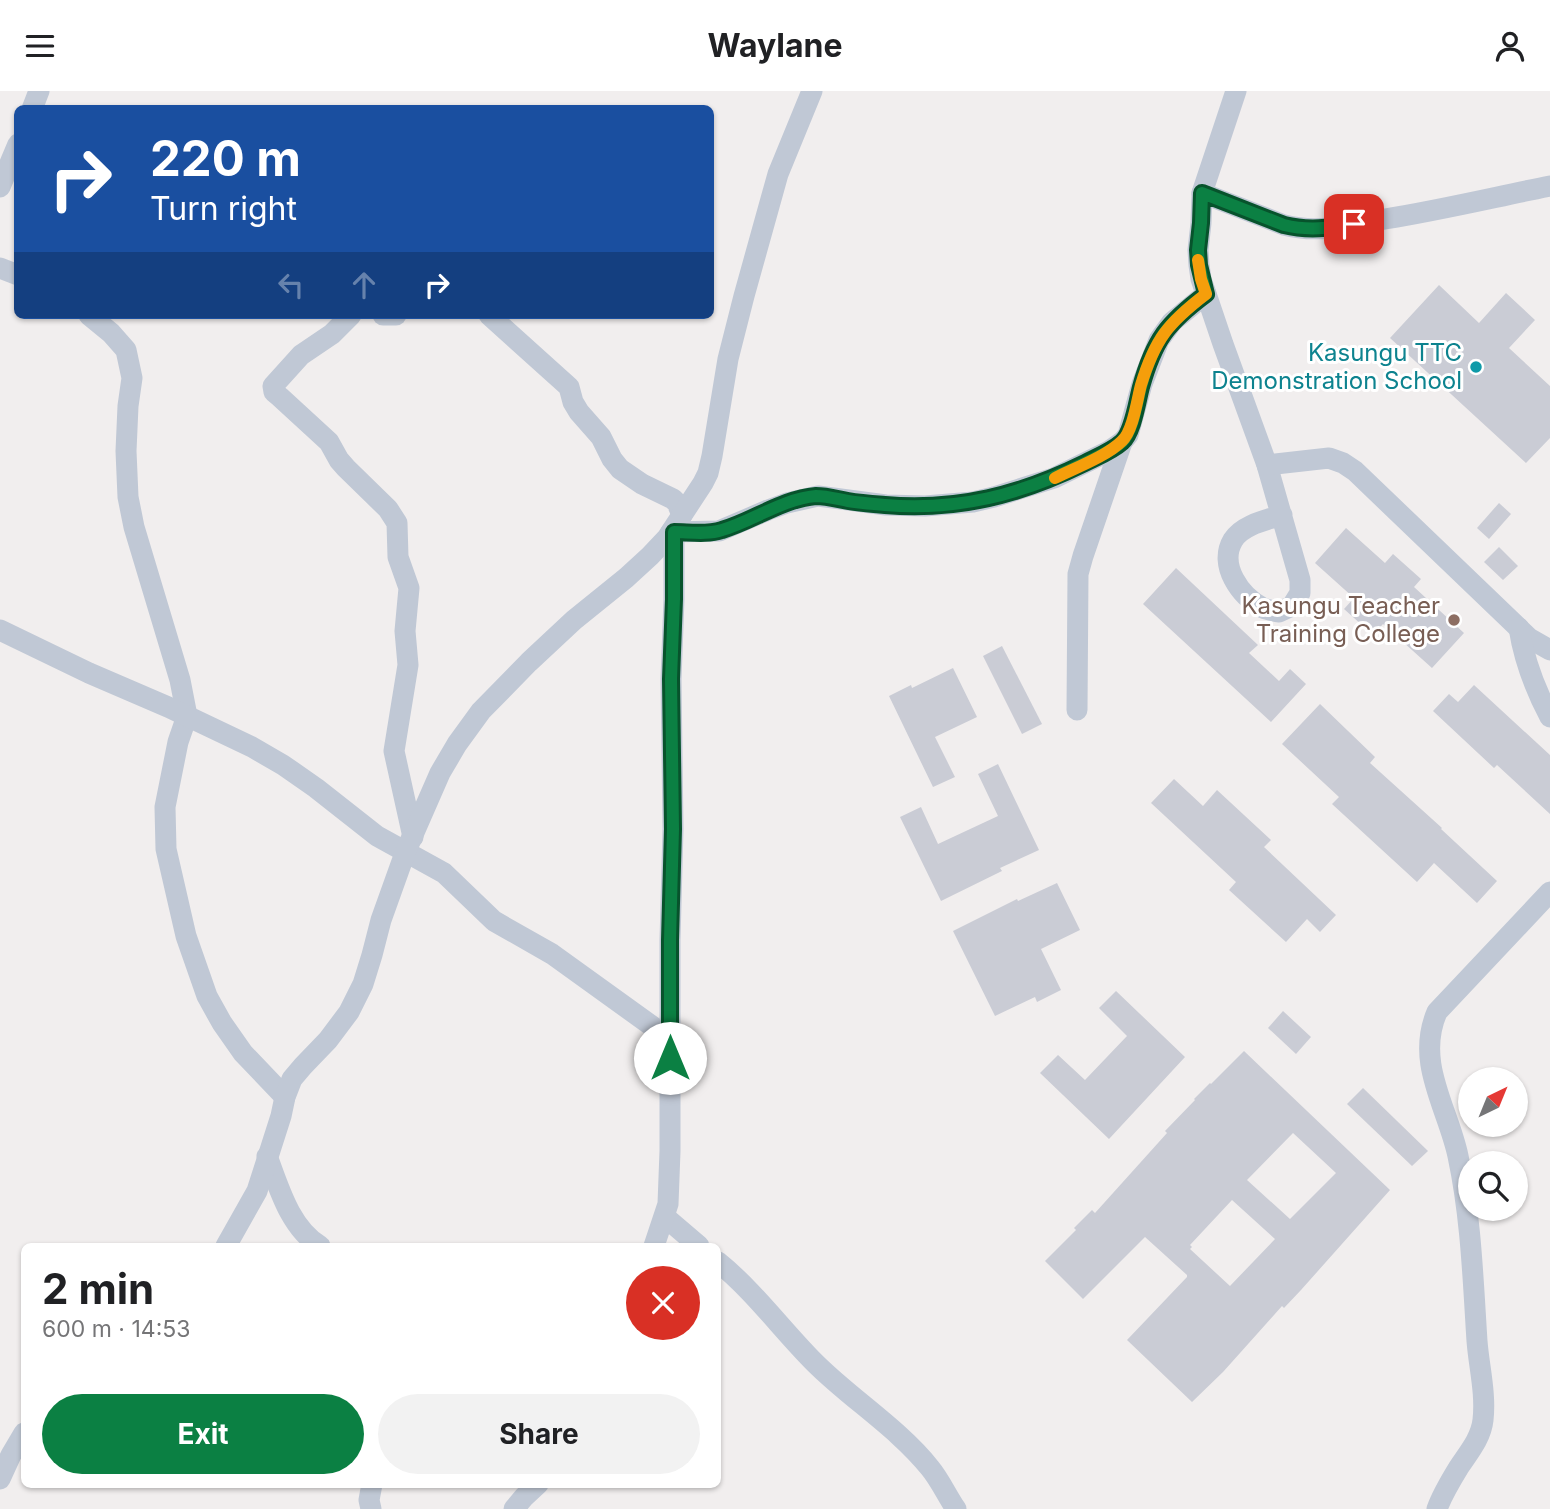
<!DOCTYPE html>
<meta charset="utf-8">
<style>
:root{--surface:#fff;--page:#f2f2f2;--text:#202124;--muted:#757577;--accent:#0b8043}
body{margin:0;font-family:Inter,sans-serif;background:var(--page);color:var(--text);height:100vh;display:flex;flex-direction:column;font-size:26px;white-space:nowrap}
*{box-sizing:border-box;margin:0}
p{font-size:23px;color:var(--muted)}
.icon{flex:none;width:38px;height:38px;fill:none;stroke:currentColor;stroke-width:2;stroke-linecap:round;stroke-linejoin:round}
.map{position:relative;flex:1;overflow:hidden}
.panel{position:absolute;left:21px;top:1152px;width:700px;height:245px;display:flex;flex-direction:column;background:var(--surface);border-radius:10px;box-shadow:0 2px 5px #0004}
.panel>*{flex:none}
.guide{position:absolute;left:14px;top:14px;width:700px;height:214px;border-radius:10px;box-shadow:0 2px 5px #0004;background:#1a4fa0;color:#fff;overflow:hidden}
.needle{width:46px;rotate:43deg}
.controls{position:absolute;left:1458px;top:976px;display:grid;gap:14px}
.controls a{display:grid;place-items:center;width:70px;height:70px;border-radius:50%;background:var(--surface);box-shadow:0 2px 5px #0004;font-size:35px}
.pin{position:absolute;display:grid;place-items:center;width:60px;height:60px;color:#fff;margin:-30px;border-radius:14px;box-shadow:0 4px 10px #0006}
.me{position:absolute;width:77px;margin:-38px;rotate:0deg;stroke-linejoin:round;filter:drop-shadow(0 0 5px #0008)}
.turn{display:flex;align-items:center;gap:24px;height:147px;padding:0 21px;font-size:32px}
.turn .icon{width:91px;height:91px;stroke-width:2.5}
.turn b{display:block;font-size:49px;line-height:60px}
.lanes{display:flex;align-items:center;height:66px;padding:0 21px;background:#0003;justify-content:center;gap:35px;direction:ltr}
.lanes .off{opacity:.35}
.round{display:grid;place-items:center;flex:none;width:74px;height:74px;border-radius:37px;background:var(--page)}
.head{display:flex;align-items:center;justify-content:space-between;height:119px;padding:0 21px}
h1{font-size:42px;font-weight:700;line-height:52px}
.cta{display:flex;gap:14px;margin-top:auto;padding:14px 21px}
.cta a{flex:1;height:80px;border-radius:42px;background:var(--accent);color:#fff;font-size:28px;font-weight:700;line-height:80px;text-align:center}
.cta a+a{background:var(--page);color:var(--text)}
header{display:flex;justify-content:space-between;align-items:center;height:91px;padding:0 21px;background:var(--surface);font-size:32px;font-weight:700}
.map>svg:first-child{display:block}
</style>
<header><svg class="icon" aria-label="menu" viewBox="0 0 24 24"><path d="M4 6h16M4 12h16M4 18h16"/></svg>Waylane<svg class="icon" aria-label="person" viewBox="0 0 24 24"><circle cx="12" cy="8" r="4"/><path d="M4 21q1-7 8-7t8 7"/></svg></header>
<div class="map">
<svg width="1550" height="1418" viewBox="0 0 1550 1418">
<rect width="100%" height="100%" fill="#f1eeee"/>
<!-- building -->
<g fill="#caccd5" fill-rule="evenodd">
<path d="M1439,194L1479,232L1506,202L1535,229L1509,257L1550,295V347L1526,372L1390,247Z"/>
<path d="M1499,412L1511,423L1489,448L1477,437Z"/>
<path d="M1346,437L1385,472L1393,463L1421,488L1414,496L1464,542L1432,577L1383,533L1373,544L1344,518L1354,507L1315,472Z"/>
<path d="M1499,456L1518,475L1503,489L1484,471Z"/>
<path d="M1176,477L1258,554L1249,562L1279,590L1290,578L1306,593L1271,631L1143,513Z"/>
<path d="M1002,555L1042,633L1022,643L983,565Z"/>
<path d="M953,577L977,626L935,646L955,686L933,696L889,605L911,594L912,597Z"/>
<path d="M1474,594L1550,664V723L1497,674L1494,677L1433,620L1449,603L1458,611Z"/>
<path d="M1320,613L1375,666L1370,672L1442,737L1441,738L1497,790L1477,812L1434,772L1417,791L1332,713L1339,706L1282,653Z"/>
<path d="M998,673L1039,759L1000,777L1002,780L941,810L900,726L921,716L938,753L998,725L978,683Z"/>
<path d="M1174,688L1203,715L1217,699L1271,749L1264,756L1336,824L1320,841L1307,828L1286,851L1229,799L1236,791L1151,712Z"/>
<path d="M1057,792L1080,839L1041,858L1061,899L1037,911L1035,906L995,925L953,840L1017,808L1018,810Z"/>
<path d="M1116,900L1185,966L1109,1048L1040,982L1058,964L1085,989L1127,945L1099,917Z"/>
<path d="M1283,920L1311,946L1296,963L1268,937Z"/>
<path d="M1244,960L1390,1099L1301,1199L1284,1217L1282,1215L1223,1281L1192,1311L1127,1249L1187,1186V1184L1145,1146L1083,1208L1045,1170L1076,1139L1074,1137L1092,1119L1095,1122L1167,1042L1165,1040L1195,1009L1194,1008L1210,992L1211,993ZM1293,1042L1336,1082L1290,1128L1247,1089ZM1232,1109L1275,1148L1230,1195L1190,1158L1192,1156L1190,1154Z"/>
<path d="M1363,997L1428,1060L1412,1075L1347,1013Z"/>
</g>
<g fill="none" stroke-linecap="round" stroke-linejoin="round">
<!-- minor -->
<g stroke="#c0c8d5" stroke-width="21">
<path d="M1236,0L1202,102L1201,132L1198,159L1199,174L1201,188L1223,253L1267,374L1300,489V502L1292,515L1279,521C1274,520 1268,519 1263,517C1240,505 1218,474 1233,449C1242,434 1266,429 1282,424"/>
<path d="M32,18L39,0"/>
<path d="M0,96L18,53"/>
<path d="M1202,102L1284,134C1318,143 1352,134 1385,128C1441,119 1495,106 1550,95"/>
<path d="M0,177L18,184"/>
<path d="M89,224L111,242L126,259L132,287L128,315L126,360L128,406L134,436L180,589L187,625L178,651L165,716L166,758L186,845L207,905L222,932L243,962L285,1006"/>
<path d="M351,224L332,243L301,264L273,295L274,301L280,306L329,351L339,369L346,377L388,418L397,432L398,466L409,497L405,540L408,574L394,660L413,746"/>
<path d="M383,224H396"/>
<path d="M489,224L569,296L573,311L579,321L601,346L612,368L620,378L642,393L673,408L677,412L682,424"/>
<path d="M1267,374L1329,367L1343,372L1355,380L1529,547L1550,559"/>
<path d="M671,441L719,440L768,419L787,412L818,405L886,414L925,415L973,411L994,406L1054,387L1109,360L1122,351L1128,344L1142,293L1159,249L1172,231L1206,203"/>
<path d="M1519,537C1524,569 1535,598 1550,626"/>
<path d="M0,539L89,582L168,616L252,656L283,674L316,697L377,745L444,782L494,830L552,863L670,948"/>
<path d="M1077,619L1078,483L1083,465L1122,351"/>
<path d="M267,1065C279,1097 290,1137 320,1155"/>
<path d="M665,1126L699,1155"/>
<path d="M226,1155L257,1100L281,1025L285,1006L292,988L303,975L328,949L349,921L363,893L372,864L381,829L405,762L440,682L457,653L481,620L529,571L574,529L626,487L650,465L667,447L703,392L708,382L712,365L728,268L744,205L778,83L812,0"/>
<path d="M654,1155L668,1113L670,1060V849L673,738L671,588L674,508V441"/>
<path d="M718,1171C754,1200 782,1239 815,1272C851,1308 898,1337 930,1377C940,1389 947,1405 956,1418"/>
<path d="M0,1388L11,1364L24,1342"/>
<path d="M371,1418L369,1409L372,1393"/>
<path d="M514,1418L524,1406L538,1393"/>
<path d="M1437,1418C1442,1404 1451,1389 1459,1376C1469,1361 1481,1347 1483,1329C1486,1302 1479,1276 1477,1250C1473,1188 1471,1126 1458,1065C1448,1017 1415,972 1437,921L1550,801"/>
</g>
</g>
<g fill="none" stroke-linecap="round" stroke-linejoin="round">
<defs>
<path id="route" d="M670,967V849L673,738L671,588L674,508V441C689,441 707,444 722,439C753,430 782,408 816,405C827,405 837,408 848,410C860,412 873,413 885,414C958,420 1020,404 1085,372C1097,366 1112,360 1122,351C1133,341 1137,311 1141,296C1154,249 1167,232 1206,203L1199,174L1198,159L1201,132L1202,102L1284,134C1308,140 1330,137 1354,133"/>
</defs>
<!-- route casing -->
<use href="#route" stroke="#07532c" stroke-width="18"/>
<!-- route -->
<use href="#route" stroke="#0b8043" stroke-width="12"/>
<!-- slow -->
<path stroke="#f59e0b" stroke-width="12" d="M1055,387C1075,377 1107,365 1122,350C1133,340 1137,309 1141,294C1155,248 1168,232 1206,203L1201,188L1198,169"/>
</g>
<!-- markers -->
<circle fill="#0f9aa8" stroke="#fff" stroke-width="2.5" cx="1476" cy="276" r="7"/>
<circle fill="#8d6e63" stroke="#fff" stroke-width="2.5" cx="1454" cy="529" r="7"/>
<g text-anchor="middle" stroke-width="6" stroke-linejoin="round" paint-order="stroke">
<!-- culture labels -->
<g font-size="24" fill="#0d838f" stroke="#fff" text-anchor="end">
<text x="1462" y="270">Kasungu TTC<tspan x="1462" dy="28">Demonstration School</tspan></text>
</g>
<!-- education labels -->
<g font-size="24" fill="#785e54" stroke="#fff" text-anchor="end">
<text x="1440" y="523">Kasungu Teacher<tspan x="1440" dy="28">Training College</tspan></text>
</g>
</g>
</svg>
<div class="controls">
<a><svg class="needle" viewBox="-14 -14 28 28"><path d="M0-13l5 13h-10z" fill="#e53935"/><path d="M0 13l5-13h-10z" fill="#757577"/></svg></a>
<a><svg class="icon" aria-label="search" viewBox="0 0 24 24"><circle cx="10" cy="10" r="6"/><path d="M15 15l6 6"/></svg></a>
</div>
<div class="pin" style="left:1354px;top:133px;background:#d93025"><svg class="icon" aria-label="arrive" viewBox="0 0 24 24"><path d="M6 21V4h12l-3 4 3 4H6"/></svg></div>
<svg class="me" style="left:670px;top:967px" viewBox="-20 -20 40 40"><circle r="19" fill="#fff"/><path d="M0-13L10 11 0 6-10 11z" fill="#0b8043"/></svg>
<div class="guide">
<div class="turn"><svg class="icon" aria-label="right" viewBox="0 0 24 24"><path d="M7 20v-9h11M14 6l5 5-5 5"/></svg><div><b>220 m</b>Turn right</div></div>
<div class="lanes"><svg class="icon off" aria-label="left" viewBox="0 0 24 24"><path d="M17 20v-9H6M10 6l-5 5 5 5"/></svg><svg class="icon off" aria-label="ahead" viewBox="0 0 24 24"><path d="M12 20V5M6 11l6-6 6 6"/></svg><svg class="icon" aria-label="right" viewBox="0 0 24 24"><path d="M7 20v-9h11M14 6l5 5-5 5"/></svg></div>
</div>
<section class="panel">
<div class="head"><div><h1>2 min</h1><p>600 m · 14:53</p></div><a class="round" style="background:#d93025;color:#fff"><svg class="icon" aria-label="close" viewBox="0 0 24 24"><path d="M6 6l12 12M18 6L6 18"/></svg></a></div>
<div class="cta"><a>Exit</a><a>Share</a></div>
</section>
</div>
